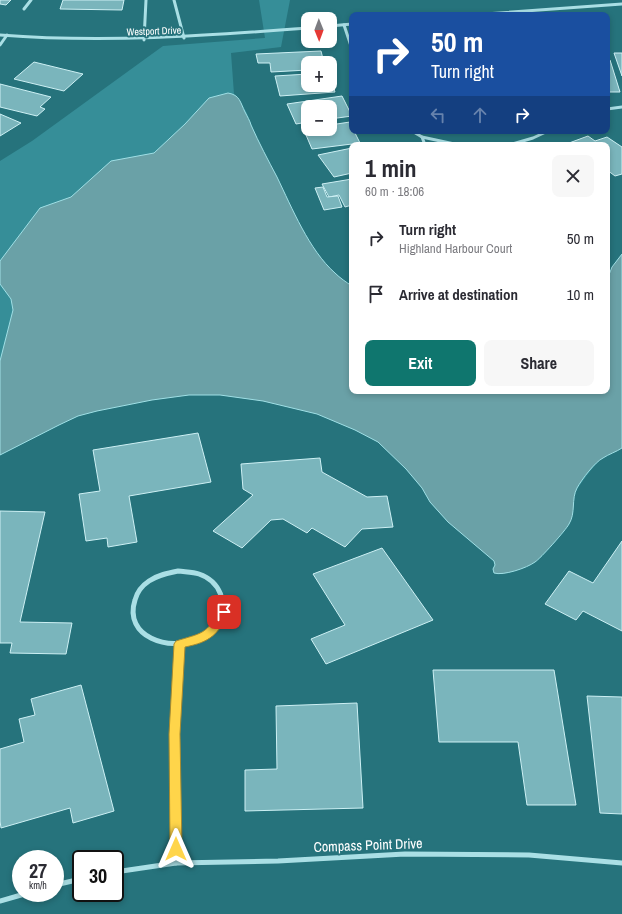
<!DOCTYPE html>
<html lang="en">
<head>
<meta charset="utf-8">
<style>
	:root { --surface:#fff; --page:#f7f7f7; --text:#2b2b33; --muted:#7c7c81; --accent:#0f766e }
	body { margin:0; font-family:"Archivo Narrow",sans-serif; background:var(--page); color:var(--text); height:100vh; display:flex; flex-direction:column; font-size:15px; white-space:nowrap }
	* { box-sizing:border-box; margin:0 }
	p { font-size:13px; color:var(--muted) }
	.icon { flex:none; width:22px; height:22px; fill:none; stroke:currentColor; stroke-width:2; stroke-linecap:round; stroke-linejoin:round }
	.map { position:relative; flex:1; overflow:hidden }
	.panel { position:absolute; left:349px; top:142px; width:261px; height:252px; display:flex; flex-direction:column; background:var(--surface); border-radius:8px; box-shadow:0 2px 6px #0003 }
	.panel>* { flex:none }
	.hud { position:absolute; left:349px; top:12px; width:261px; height:122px; border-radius:8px; box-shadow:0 2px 6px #0003; background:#1a4fa0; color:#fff; overflow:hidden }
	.needle { width:26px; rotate:179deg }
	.controls { position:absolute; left:301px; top:12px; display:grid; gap:8px }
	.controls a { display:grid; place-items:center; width:36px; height:36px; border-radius:8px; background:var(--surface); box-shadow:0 2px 6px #0003; font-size:20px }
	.speed { position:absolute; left:12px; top:850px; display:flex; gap:8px; font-size:20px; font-weight:700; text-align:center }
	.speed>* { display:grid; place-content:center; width:52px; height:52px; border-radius:50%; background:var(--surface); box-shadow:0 2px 6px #0003; line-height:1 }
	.speed small { font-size:10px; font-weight:400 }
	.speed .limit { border:2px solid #111; border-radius:6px; background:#fff; color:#111 }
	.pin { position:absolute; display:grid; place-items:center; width:34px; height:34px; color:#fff; margin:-17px; border-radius:8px; box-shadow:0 2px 6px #0006 }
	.me { position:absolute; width:44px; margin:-22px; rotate:0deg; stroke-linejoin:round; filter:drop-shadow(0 0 3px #0008) }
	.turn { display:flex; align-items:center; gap:14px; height:84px; padding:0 16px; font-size:18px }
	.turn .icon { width:52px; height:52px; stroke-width:2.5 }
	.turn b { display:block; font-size:28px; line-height:34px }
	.lanes { display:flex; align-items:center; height:38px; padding:0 16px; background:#0003; justify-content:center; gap:20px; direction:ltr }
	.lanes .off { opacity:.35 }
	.round { display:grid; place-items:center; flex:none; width:42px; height:42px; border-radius:8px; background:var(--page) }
	.summary { display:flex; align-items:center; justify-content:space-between; height:68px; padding:0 16px }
	h1 { font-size:24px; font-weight:700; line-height:30px }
	.primary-button { display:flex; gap:8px; margin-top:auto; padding:8px 16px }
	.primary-button a { flex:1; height:46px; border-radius:8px; background:var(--accent); color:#fff; font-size:16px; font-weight:700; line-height:46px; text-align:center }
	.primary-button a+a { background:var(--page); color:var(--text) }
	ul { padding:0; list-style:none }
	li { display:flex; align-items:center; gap:12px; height:56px; padding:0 16px }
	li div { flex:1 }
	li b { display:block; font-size:15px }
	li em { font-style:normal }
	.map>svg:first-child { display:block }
	.green { fill:#368e98 }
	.water { fill:#6aa1a7; stroke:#9fdfe5 }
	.building { fill:#7ab5bc; stroke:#cdf0f4 }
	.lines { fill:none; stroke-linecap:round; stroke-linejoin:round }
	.minor-far1 { stroke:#aadfe5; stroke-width:3 }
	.minor { stroke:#aadfe5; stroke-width:5 }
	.route { fill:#ffd54a; stroke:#a68a30 }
	.labels { text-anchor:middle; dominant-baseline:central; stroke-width:4; stroke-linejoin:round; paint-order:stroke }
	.far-street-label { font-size:10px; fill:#fff; stroke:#26737c }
	.near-street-label { font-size:14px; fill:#fff; stroke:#26737c }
</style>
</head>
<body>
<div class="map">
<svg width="622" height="914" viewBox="0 0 622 914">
	<rect width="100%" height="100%" fill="#26737c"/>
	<path class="green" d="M259,0H290L281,47L231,53L234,94C247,106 253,131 261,148C266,158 272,167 277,177C292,208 309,250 335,273C340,278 346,282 352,286V391H607V280L612,267L622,254V448L601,458L587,475L577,489L573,500L570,523L541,557L525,567L498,574L494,573L493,569L495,565L494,561L448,522L430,502L422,488L406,469L378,442L355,430L317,414L263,401L220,395H189L152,400L97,411L78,416L59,425L0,455V161L32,141L163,46L265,38Z"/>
	<path class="water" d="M228,93C240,95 240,102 245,112C247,116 250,121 251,125C259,143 268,160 277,177C292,208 309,250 335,273C340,278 346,282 352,286V391H607V280L612,267L622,254V448C616,452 609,454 603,458C595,462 582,479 577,488C571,499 576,513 569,524C566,530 540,559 535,562C527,568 503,576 494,573L493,569L495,565L494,561L448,522L430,502L422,488L406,469L378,442L355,430L317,414L263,401L220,395H189L152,400L97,411L78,416L59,425L0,455V361L13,310L11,299L0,284V261L40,208L71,197L111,161L154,153L185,124L209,98Z"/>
	<g class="building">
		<path d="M0,0H11L6,5L0,4Z"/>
		<path d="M63,0H124L122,10L60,9Z"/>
		<path d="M321,51L324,63H308V70L271,72L270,63H258L256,54Z"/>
		<path d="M614,53H622V76Z"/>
		<path d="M607,60H610L620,92H607Z"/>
		<path d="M34,62L83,74L64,91L14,79Z"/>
		<path d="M308,74V85H330V76L335,92L280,96L275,76Z"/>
		<path d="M0,84L51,97L40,107L45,109L37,116L0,107Z"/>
		<path d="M342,96L352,116L330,119V107H308V122L296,124L287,104Z"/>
		<path d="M0,114L21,123L0,136Z"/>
		<path d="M350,122L352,131H354L360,143L312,149L303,128L330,129V125Z"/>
		<path d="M588,136L595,141L607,137L622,147V174L615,176L607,170V145H571L569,143Z"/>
		<path d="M352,148V173L334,177L318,155Z"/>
		<path d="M352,179V205L345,207L339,195L329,197L322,184Z"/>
		<path d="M323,187L327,197L338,196L342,207L324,210L315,188Z"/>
		<path d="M198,433L211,482L129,496L137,542L108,547L107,538L86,541L79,494L100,491L93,450Z"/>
		<path d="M320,458L322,472L367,497L387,496L393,527L362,529L345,547L312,528L307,533L283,519L271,520L242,548L213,531L253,495L243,489L241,464Z"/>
		<path d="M0,511L45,512L20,622L72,623L66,654L10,653L12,643H0Z"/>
		<path d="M622,541V631L583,611L576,620L545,604L569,571L593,583Z"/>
		<path d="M382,548L433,620L326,664L311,639L345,625L313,574Z"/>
		<path d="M433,670H554L576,805H527L518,742H439Z"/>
		<path d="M81,685L114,811L73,823L70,808L1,828L0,821V749L24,742L19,719L35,715L31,699Z"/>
		<path d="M587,696L622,697V814L600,813Z"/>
		<path d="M357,703L363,808L245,811V770L277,769L276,706Z"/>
	</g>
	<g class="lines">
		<g class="minor-far1">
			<path d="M174,0L184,38"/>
			<path d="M24,9L31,0"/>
			<path d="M471,15L622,4"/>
			<path d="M344,25L352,49"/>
			<path d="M330,26L352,24"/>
			<path d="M0,35C103,43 205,36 308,28"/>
			<path d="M144,40L146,0"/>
			<path d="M0,45L7,35"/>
			<path d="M607,109L622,107"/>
			<path d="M412,131L422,137L459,145"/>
			<path d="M422,137L425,145"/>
			<path d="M509,145L533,138L548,131"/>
		</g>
		<g class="minor">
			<path d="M178,571C185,572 193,572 199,574C220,581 229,604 218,623C214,631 205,636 197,639C170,652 123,637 135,600C137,592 143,585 149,581C158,575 168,573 178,571Z"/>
			<path d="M176,863L175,734L180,644"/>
			<path d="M115,872L176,863L278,861L405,854L529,855L622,863"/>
			<path d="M55,885L81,879"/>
			<path d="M0,901L28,893"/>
		</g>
	</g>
	<path class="route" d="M224,608L227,609L229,612C218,635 210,642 185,647L180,734L182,849L180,853L176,854L172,853L170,849L169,734L174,644L176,641C201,633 207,635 220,609Z"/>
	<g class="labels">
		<g class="far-street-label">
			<text transform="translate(154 31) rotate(-2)">Westport Drive</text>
		</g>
		<g class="near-street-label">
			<text transform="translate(368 845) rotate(-2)">Compass Point Drive</text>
		</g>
	</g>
</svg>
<div class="controls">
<a><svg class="needle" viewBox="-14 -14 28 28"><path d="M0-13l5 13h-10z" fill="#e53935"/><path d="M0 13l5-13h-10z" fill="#7c7c81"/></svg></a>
<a>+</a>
<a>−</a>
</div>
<div class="speed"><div>27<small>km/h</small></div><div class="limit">30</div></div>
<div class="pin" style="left:224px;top:612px;background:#d93025"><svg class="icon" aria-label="arrive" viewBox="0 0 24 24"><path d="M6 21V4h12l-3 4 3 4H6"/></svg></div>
<svg class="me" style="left:176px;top:849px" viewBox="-20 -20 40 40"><path d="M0-17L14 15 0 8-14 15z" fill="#ffd54a" stroke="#fff" stroke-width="4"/></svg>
<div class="hud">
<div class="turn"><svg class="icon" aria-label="right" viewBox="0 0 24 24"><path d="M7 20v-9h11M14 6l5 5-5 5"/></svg><div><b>50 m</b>Turn right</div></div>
<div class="lanes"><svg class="icon off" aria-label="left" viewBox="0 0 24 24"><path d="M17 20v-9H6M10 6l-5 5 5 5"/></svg><svg class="icon off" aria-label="ahead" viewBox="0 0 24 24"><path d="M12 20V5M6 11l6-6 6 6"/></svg><svg class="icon" aria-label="right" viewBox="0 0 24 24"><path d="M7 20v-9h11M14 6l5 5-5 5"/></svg></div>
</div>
<section class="panel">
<div class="summary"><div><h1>1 min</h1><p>60 m · 18:06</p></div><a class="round"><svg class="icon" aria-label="close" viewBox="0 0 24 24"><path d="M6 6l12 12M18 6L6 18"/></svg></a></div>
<ul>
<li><svg class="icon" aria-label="right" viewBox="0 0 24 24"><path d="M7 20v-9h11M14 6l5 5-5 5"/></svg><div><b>Turn right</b><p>Highland Harbour Court</p></div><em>50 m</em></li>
<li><svg class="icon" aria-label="arrive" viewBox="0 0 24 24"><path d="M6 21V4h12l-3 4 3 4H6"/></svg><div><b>Arrive at destination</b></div><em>10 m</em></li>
</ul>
<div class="primary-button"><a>Exit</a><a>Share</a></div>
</section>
</div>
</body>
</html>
